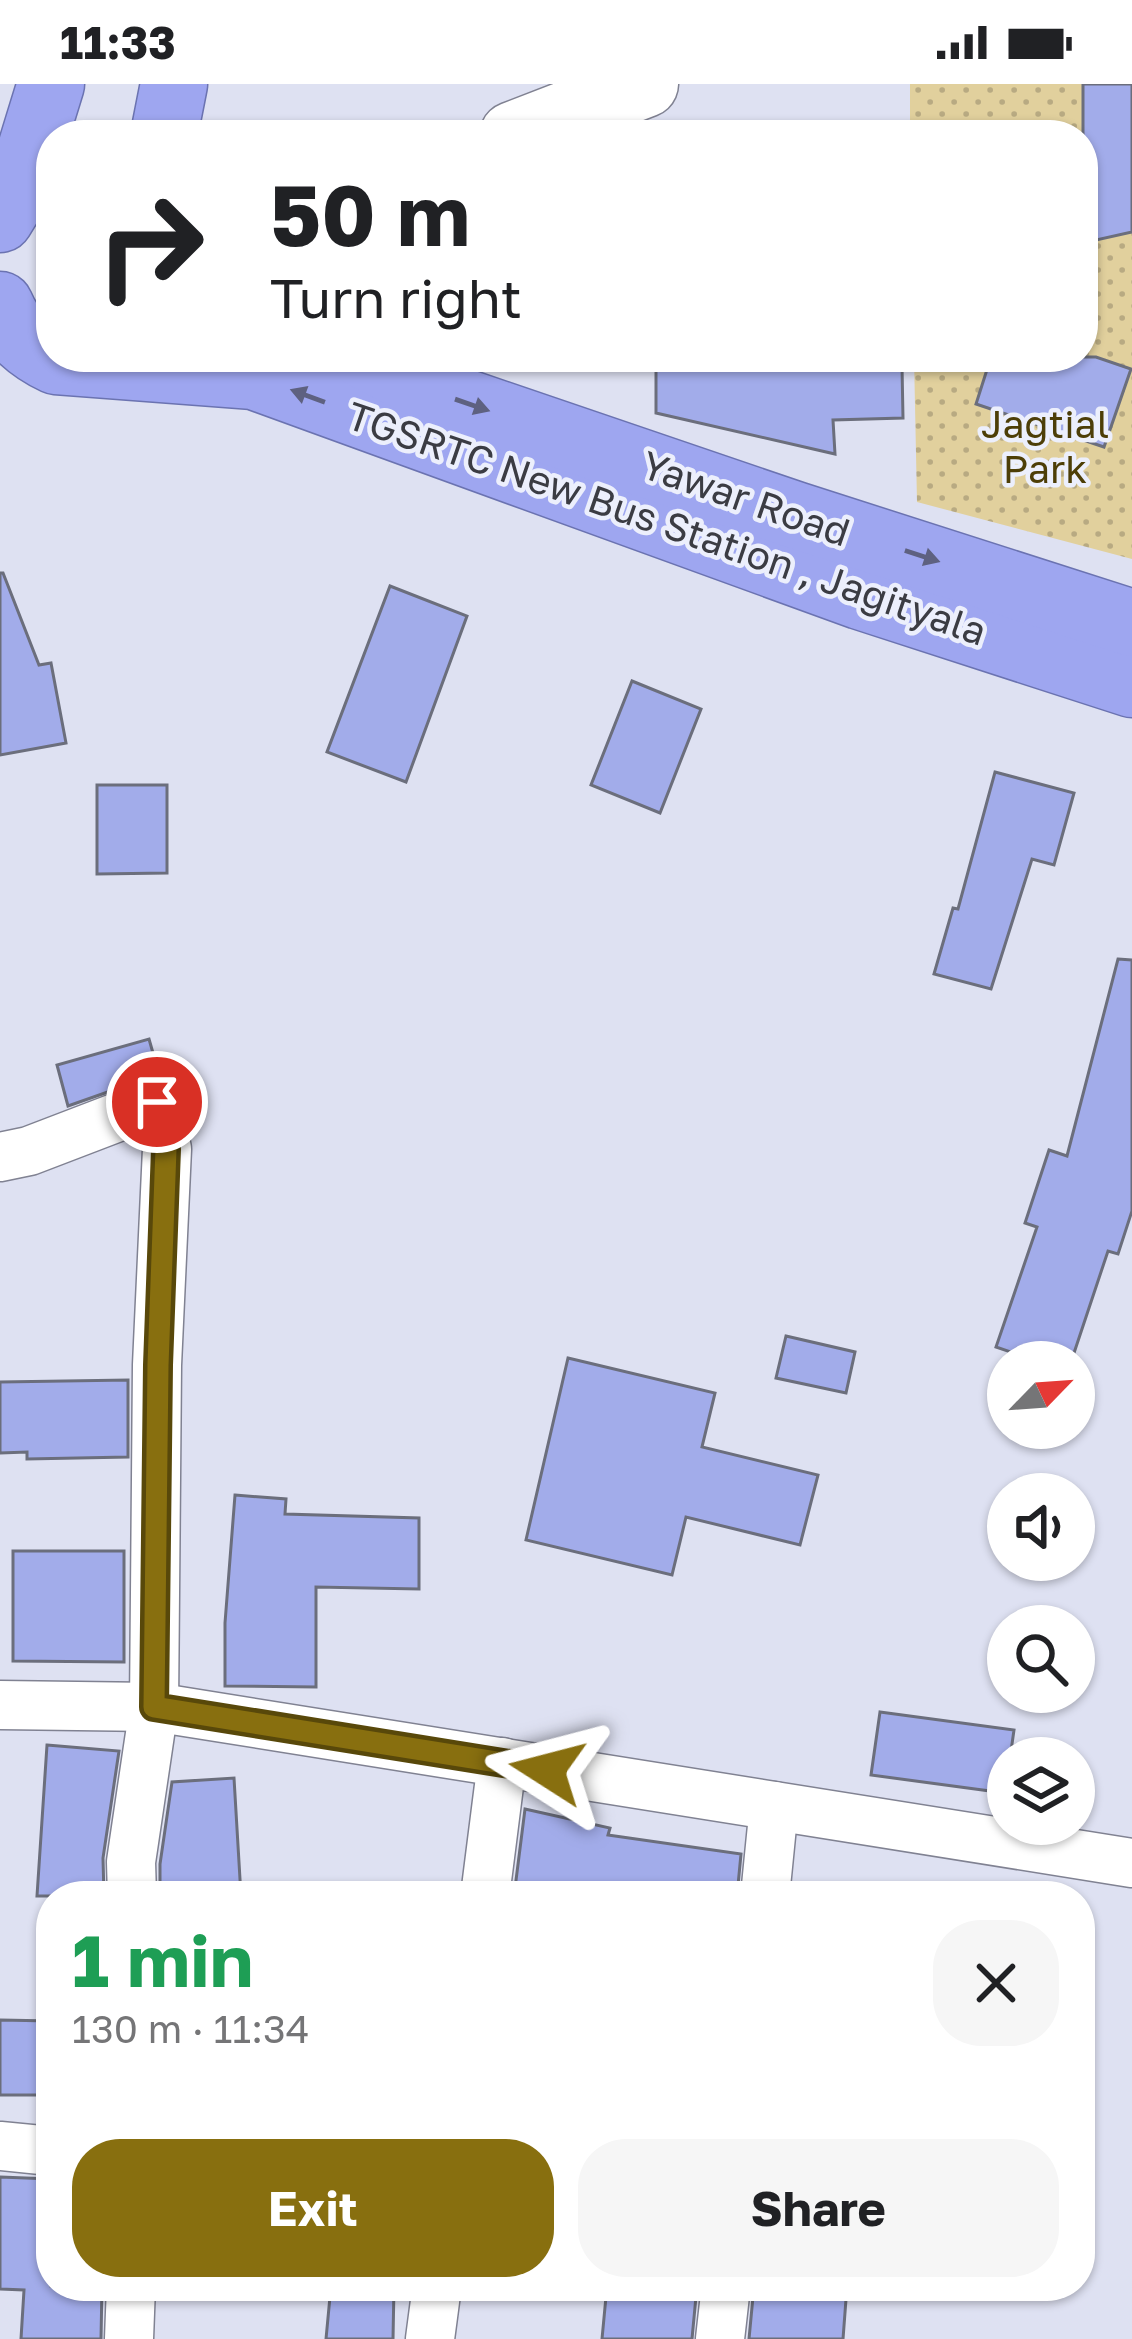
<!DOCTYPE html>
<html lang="en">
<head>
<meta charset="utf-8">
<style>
	:root { --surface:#fff; --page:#f6f6f6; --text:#202124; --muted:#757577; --accent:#886f0f }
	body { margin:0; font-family:"Golos Text",sans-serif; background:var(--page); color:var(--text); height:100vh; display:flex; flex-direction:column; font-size:45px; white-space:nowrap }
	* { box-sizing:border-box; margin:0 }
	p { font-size:39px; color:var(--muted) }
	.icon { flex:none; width:66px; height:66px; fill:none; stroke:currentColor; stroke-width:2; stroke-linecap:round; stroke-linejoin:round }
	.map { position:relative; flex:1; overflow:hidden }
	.panel { position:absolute; left:36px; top:1797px; width:1059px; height:420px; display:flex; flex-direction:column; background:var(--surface); border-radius:48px; box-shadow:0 3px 9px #0004 }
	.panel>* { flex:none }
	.hud { position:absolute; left:36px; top:36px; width:1062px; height:252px; border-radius:48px; box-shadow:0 3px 9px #0004; background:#fff; color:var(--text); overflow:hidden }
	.needle { width:78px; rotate:65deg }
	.fabs { position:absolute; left:987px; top:1257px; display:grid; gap:24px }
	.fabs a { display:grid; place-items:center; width:108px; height:108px; border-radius:50%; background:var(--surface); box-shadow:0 3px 9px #0004; font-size:60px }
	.pin { position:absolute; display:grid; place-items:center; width:102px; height:102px; color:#fff; margin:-51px; border:6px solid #fff; border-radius:50%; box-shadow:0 3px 12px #0007 }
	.me { position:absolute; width:132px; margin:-66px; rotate:279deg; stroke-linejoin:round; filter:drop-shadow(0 0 9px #0008) }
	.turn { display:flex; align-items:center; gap:42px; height:252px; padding:0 36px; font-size:54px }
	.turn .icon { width:156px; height:156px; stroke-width:2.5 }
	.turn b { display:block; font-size:84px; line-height:102px }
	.round { display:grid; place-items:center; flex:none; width:126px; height:126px; border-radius:48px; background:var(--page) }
	.headline { display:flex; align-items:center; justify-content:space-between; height:204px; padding:0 36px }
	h1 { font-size:72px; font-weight:700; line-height:90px; color:#1e9e55 }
	.primary-button { display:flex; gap:24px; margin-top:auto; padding:24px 36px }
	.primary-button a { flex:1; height:138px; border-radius:48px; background:var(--accent); color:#fff; font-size:48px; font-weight:700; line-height:138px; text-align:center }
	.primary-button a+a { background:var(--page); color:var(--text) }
	.status { display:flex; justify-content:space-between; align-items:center; height:84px; padding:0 60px; background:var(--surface); direction:ltr }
	.status svg { height:33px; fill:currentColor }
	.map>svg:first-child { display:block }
	.park { fill:url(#park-dots) }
	.building { fill:#a2acea; stroke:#6b6e7c; stroke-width:3 }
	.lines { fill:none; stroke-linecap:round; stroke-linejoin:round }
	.minor-casing { stroke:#808292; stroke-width:51 }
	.secondary-casing { stroke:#808292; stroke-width:69 }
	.trunk-casing { stroke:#6b73b1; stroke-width:69 }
	.minor { stroke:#fff; stroke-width:48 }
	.secondary { stroke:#fff; stroke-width:66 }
	.trunk { stroke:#9ea6f0; stroke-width:66 }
	.oneway { fill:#5e6180 }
	.route-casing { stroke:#58480a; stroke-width:30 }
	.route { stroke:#886f0f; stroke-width:21 }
	.labels { text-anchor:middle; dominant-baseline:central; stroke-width:9; stroke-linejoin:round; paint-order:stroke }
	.park-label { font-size:39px; fill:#4d3e07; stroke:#eceffc }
	.street-label { font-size:39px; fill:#3b3c43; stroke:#eceffc }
</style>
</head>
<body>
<div class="status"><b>11:33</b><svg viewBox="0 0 49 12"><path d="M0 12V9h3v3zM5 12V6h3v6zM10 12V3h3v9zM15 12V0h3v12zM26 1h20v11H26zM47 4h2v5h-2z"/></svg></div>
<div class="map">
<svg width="1132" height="2255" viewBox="0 0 1132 2255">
	<defs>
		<pattern id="park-dots" width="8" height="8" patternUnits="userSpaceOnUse" patternTransform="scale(3)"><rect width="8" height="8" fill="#e1d09d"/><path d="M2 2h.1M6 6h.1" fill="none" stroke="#b8aa82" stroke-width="1.8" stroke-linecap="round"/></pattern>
	</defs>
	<rect width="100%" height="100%" fill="#dee1f2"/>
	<path class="park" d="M910,0H1132V475L917,418L914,273H1083V51H910Z"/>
	<g class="building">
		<path d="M1083,0H1132V148L1083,159Z"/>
		<path d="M656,273H784L785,283L902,282L903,334L833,336L835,370L656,329Z"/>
		<path d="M991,273H1096L1131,285L1104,363L976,320Z"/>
		<path d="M0,489H3L39,581L51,579L66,659L0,671Z"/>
		<path d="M390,502L467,532L406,698L327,668Z"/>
		<path d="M632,597L701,625L660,729L591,701Z"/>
		<path d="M995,688L1074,709L1054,781L1032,775L991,905L934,890L953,824L958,825Z"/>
		<path d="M97,701H167V789L97,790Z"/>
		<path d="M1118,875L1132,876V1127L1118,1170L1108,1167L1071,1278H1040L996,1263L1037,1143L1025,1139L1049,1066L1067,1072Z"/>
		<path d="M149,955L159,990L68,1022L57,981Z"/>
		<path d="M786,1252L855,1268L846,1309L776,1294Z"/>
		<path d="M568,1274L715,1309L702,1363L818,1391L800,1461L686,1433L672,1491L526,1456Z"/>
		<path d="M128,1296V1373L27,1375V1368L0,1369V1298Z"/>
		<path d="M235,1411L286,1415L285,1430L419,1434V1505L316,1503V1603L225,1602V1539Z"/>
		<path d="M13,1467H124V1578L13,1577Z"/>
		<path d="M880,1628L1014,1646L1005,1709L871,1691Z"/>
		<path d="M47,1661L119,1667L103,1774L104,1812H37Z"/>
		<path d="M234,1694L241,1812H160V1780L172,1698Z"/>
		<path d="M525,1725L610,1744L608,1751L741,1770L737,1812H514Z"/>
		<path d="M0,1936L51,1937V2011H0Z"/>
		<path d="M0,2093L51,2095V2202H102L101,2255H21L24,2206L0,2205Z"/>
		<path d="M331,2202H394L393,2255H326Z"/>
		<path d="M607,2202H697L692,2255H602Z"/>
		<path d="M754,2202H847L843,2255H749Z"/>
	</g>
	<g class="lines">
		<defs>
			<g id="minor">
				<path d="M0,1073L29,1067L157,1018L167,1065L157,1281L154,1623L131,1778L132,1812"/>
				<path d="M0,1621L154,1623L1132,1779"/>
				<path d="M485,1812L502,1678"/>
				<path d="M765,1812L774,1722"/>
				<path d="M0,2062L51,2067"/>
				<path d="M129,2255L131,2202"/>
				<path d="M430,2255L437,2202"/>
				<path d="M720,2255L726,2202"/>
			</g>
			<path id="secondary" d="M513,51L645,0"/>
			<g id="trunk">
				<path d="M164,51L174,0"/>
				<path d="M0,135L19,104L51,0"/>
				<path d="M0,221C12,249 29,264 56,277L254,292L860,512L1132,600"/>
				<path d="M366,273L443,311L795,431L1132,539"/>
			</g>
		</defs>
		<use href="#minor" class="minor-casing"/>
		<use href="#secondary" class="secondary-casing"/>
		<use href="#trunk" class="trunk-casing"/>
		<use href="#minor" class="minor"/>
		<use href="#secondary" class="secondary"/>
		<use href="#trunk" class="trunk"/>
	</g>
	<defs><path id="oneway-solid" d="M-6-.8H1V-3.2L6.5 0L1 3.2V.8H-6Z" transform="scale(3)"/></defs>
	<g class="oneway">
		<use href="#oneway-solid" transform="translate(308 312) rotate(-160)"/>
		<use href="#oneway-solid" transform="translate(472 321) rotate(19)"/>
		<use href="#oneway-solid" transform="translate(922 472) rotate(18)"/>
	</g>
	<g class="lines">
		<defs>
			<path id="route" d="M157,1018L166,1065L158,1281L154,1623L547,1686"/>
		</defs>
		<use href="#route" class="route-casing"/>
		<use href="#route" class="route"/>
	</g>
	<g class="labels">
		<g class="park-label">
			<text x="1045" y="339">Jagtial<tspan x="1045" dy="45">Park</tspan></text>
		</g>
		<g class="street-label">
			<text transform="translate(746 414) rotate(19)">Yawar Road</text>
			<text transform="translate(667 439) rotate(19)">TGSRTC New Bus Station , Jagityala</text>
		</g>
	</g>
</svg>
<div class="fabs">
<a><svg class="needle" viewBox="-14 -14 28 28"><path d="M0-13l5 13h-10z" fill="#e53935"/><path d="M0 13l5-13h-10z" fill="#757577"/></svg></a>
<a><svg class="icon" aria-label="sound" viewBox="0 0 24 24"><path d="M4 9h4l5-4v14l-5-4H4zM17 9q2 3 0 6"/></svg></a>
<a><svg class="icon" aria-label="search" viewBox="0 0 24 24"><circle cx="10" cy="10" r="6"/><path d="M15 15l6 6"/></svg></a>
<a><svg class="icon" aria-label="layers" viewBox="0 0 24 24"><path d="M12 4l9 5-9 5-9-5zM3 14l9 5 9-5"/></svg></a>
</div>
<div class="pin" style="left:157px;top:1018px;background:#d93025"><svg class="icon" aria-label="arrive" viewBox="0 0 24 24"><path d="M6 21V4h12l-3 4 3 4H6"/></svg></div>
<svg class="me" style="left:547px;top:1686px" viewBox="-20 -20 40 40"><path d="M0-17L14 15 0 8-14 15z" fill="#886f0f" stroke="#fff" stroke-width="4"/></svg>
<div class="hud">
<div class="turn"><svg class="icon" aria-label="right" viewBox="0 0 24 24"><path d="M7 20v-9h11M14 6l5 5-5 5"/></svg><div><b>50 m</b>Turn right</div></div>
</div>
<section class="panel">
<div class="headline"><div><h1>1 min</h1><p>130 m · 11:34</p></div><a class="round"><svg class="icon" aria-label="close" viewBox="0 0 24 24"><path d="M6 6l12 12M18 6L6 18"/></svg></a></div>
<div class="primary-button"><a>Exit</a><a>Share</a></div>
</section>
</div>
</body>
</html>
